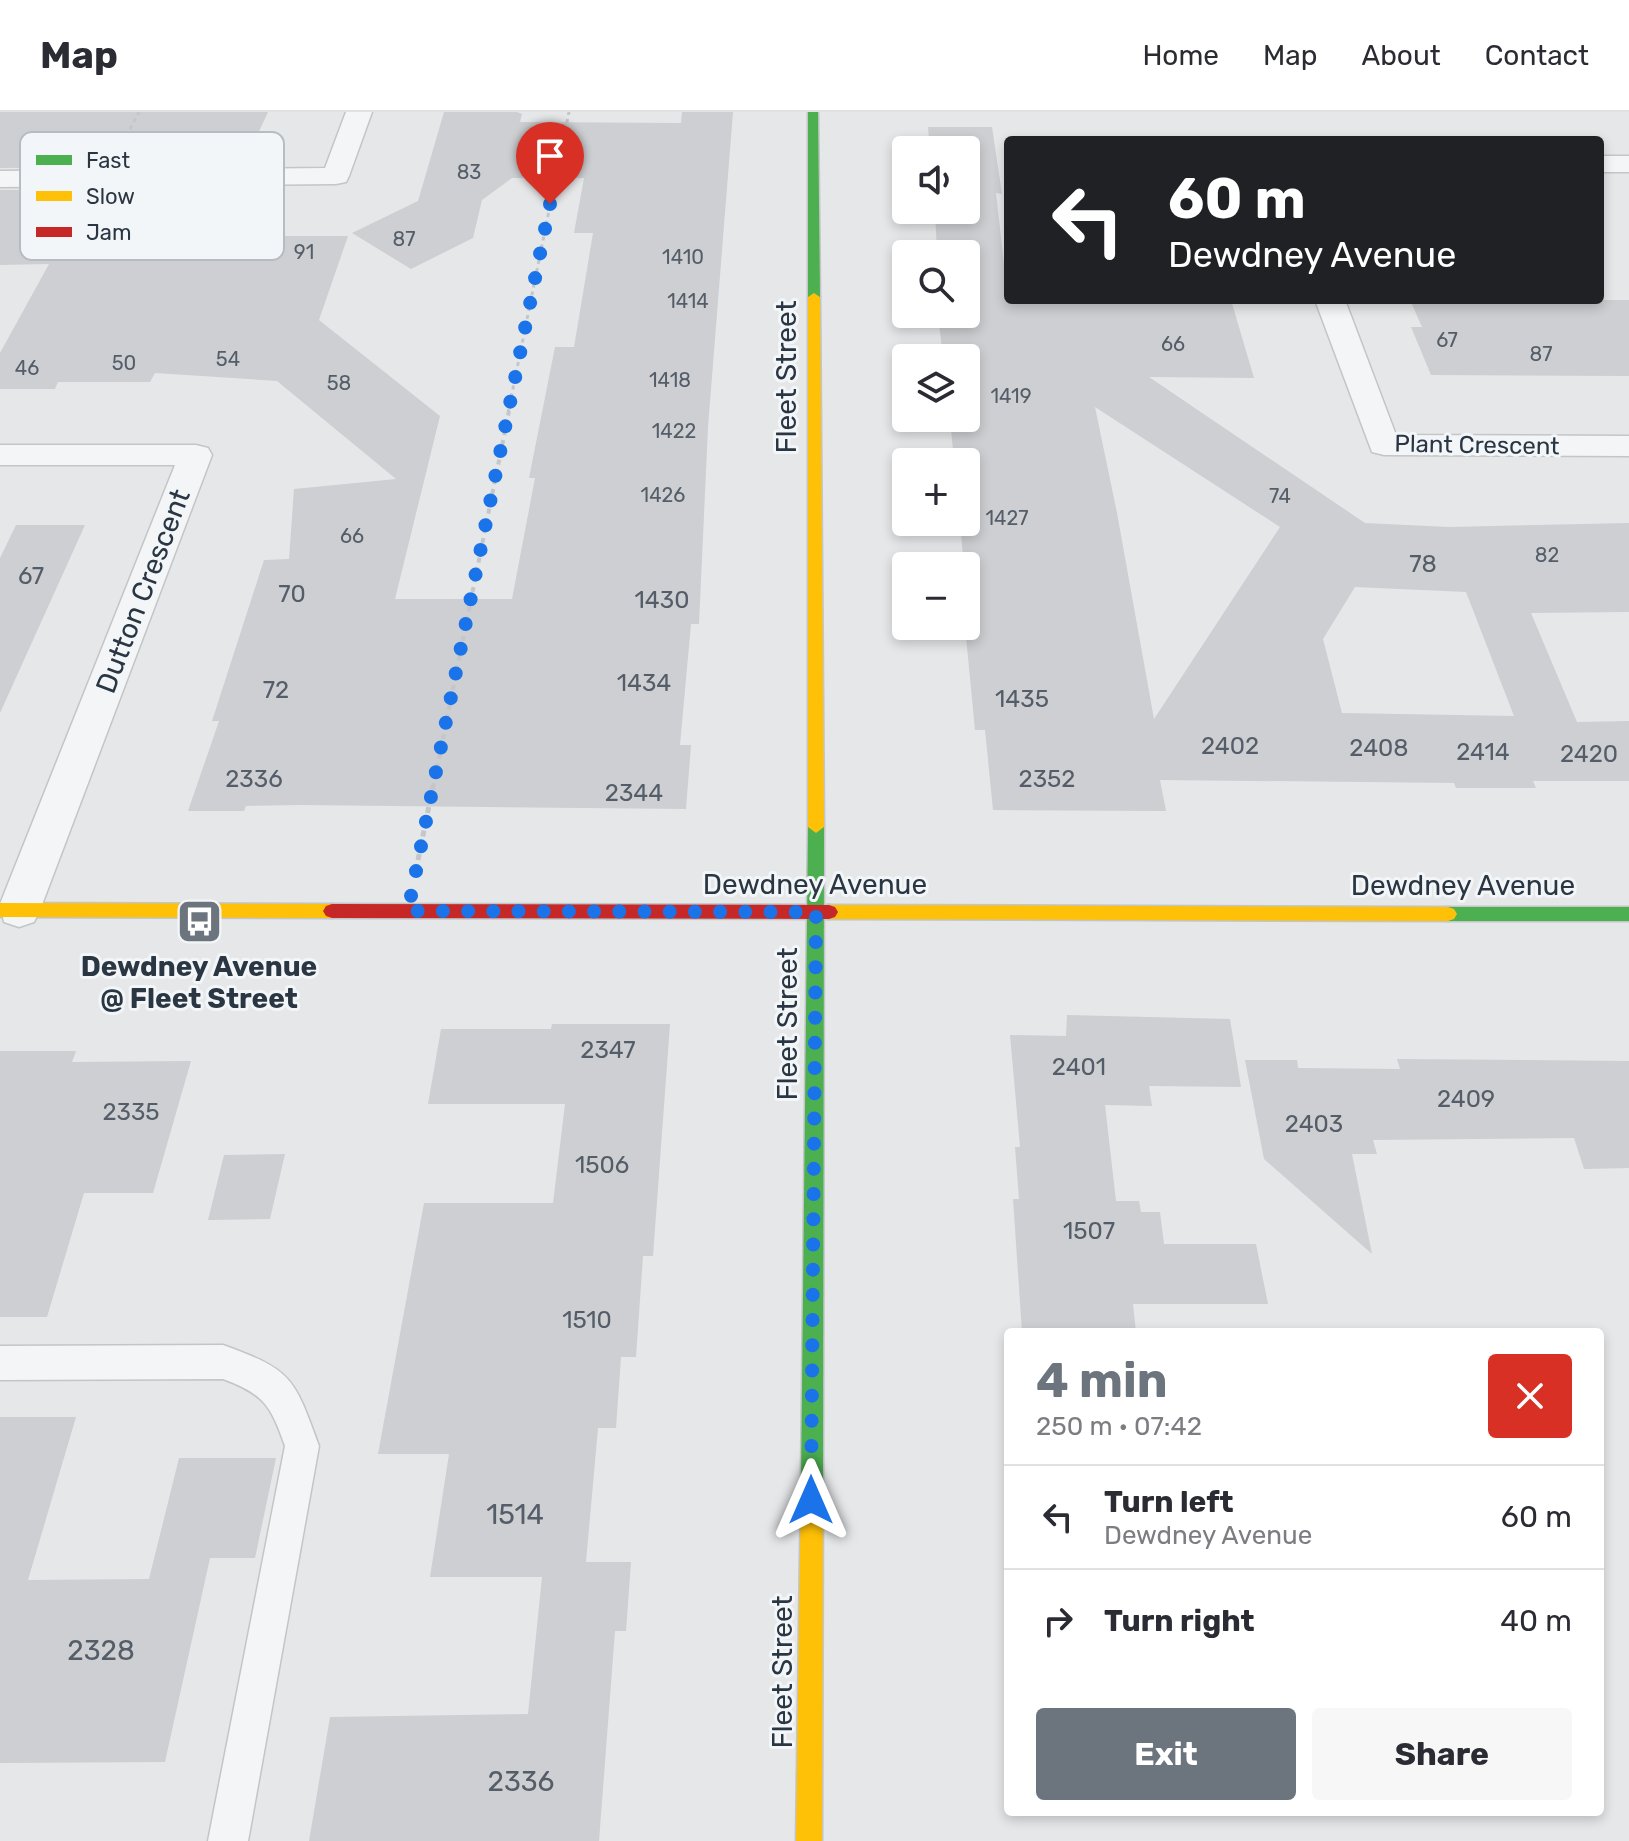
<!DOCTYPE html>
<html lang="en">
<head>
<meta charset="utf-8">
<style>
	:root { --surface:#fff; --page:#f7f7f7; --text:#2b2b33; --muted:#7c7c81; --line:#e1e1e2; --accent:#6c747d }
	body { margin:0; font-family:Rubik,sans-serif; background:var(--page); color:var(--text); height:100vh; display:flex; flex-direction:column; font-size:30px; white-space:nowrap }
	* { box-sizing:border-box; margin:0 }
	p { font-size:26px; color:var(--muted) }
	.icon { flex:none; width:44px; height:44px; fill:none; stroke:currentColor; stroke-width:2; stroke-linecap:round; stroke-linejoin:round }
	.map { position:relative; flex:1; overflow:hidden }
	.panel { position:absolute; left:1004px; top:1216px; width:600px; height:488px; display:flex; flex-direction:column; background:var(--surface); border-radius:8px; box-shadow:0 4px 12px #0003 }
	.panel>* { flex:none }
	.top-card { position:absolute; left:1004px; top:24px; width:600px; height:168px; border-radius:8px; box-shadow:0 4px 12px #0003; background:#202124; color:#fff; overflow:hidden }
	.tools { position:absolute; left:892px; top:24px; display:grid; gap:16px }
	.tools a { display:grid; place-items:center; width:88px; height:88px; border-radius:8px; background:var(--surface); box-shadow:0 4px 12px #0003; font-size:40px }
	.pin { position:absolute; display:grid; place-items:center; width:68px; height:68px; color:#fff; margin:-82px -34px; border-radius:50% 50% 50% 0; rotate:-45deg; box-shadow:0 0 8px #0007 }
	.pin .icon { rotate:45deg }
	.me { position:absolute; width:88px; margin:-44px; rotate:0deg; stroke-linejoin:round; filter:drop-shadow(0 0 6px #0008) }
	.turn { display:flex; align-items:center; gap:28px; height:168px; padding:0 32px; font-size:36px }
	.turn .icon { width:104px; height:104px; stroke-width:2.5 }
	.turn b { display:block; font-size:56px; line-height:68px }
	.round { display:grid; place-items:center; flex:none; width:84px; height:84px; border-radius:8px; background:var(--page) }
	.summary { display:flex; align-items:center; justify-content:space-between; height:136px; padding:0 32px }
	h1 { font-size:48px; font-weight:700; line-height:60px; color:var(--accent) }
	.primary-button { display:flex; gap:16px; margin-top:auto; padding:16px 32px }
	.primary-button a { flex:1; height:92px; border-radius:8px; background:var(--accent); color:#fff; font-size:32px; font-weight:700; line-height:92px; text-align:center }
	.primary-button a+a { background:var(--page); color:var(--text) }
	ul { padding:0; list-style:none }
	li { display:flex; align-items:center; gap:24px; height:104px; padding:0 32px; border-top:2px solid var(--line) }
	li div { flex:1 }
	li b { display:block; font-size:30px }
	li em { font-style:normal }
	header { display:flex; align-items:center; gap:48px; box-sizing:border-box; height:112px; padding:0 40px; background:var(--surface); border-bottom:2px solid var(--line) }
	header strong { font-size:38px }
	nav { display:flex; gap:44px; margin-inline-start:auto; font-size:28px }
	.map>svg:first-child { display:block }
	.building { fill:#cdcfd2; fill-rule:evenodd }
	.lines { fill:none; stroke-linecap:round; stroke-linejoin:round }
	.lane-casing { stroke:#c3c5c7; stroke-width:3 }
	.street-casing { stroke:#c3c5c7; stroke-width:3 }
	.fast-casing { stroke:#c3c5c7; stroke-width:3 }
	.slow-casing { stroke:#c3c5c7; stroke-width:3 }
	.jam-casing { stroke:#c3c5c7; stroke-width:3 }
	.path-far2 { stroke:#c4c6c9; stroke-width:3; stroke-dasharray:4 4; stroke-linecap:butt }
	.path-far1 { stroke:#c4c6c9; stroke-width:4; stroke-dasharray:5 5; stroke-linecap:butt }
	.path { stroke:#c4c6c9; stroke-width:5; stroke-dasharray:6 6; stroke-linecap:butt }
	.lane { fill:#f4f5f6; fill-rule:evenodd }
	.street { fill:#f4f5f6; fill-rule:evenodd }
	.fast { fill:#4caf50; fill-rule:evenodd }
	.slow { fill:#ffc107; fill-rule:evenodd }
	.jam { fill:#c62828; fill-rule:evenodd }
	.route { stroke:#1a73e8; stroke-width:14; stroke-dasharray:0 25.2 }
	.labels { text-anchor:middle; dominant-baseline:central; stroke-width:6; stroke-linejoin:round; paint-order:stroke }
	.far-number-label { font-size:20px; fill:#545d68 }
	.far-street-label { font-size:24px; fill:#2b3643; stroke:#f3f6f8 }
	.number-label { font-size:24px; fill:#545d68 }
	.street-label { font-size:28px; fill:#2b3643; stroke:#f3f6f8 }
	.poi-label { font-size:28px; font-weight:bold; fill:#2b3643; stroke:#f3f6f8 }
	.near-number-label { font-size:28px; fill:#545d68 }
	.key { fill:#f3f6f8; stroke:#b7bcc2; stroke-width:2 }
	.key-label { font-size:22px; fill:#2b3643 }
</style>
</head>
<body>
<header>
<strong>Map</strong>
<nav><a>Home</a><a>Map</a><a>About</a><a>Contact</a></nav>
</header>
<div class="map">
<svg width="1629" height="1729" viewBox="0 0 1629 1729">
	<rect width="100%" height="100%" fill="#e5e7e9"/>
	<g class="building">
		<path d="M0,0H268L243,54L0,56Z"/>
		<path d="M444,0H517L522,2L520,10L681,11L682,0H733L708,315L699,512H691L680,633H691L686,697L300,693L246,694L244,699H188L219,609H212L264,448L289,447L294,377L396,367L277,269L155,261L150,270H58L55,277H0V241L49,152L0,153V78L233,76L213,117L216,119H249L248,124H348L319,208L440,304L395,487H512L535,366H529L555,235H574L593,121H574L584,66H512L482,88L473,126L411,157L352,121L418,89Z"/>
		<path d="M928,15H992L1002,82L996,81L1008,188H1231L1254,266L1149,265L1365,411L1449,415L1629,411V500L1531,501L1577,610L1629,609V669H1533L1536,676H1456L1454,671L1160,668L1166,699L993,698L985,618H975L965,514H969L960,410H966V350H954L950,306H966V246H943L938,202H966V142H937L935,98H966V38H930ZM1095,295L1280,415L1154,607L1117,401ZM1355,475L1466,480L1514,604L1342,601L1323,527Z"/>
		<path d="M1410,188H1629V264L1431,263L1411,215H1422Z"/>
		<path d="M16,413H85L0,601V446Z"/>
		<path d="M1067,903L1230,907L1241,975L1149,974L1152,994L1105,993L1116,1089H1139L1141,1100H1160L1164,1132H1256L1268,1192H1133L1136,1220H1022L1013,1087H1019L1015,1035H1020L1010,923L1066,924Z"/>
		<path d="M552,912H670L653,1144H643L636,1245H621L616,1316H598L586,1450H631L626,1519H615L599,1729H309L330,1605L528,1602L542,1465H430L449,1342H378L424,1091H553L565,992H428L441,917H551Z"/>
		<path d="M0,939H76L72,950L191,949L153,1081H84L47,1205H0Z"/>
		<path d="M1397,947L1629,949V1056L1584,1057L1574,1026L1373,1028L1377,1042H1352L1372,1142L1264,1047L1245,948H1297L1298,956L1400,957Z"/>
		<path d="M285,1042L270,1107L208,1108L224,1043Z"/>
		<path d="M0,1305H76L28,1468L149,1467L179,1346H276L255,1446H210L165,1650L0,1651Z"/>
	</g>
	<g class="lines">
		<defs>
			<path id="lane" d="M223,1233C292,1258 294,1265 319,1334L248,1729H208L285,1334C271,1294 264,1282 223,1267L0,1268V1234Z"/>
			<g id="street">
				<path d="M346,0H372L349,64L346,70L336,72L0,75V59L325,56Z"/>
				<rect x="1600" y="44" width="29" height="16"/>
				<path d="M1315,188H1345L1396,323L1629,324V344L1384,343L1372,340Z"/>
				<path d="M0,333H196L208,336L212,343L40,798L34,810L19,815L4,810L0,792L175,353H0Z"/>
			</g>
			<g id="fast">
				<path d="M808,0H818L820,185L814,189L808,185Z"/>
				<path d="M816,709L824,715L823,1370L820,1378L812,1381L804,1378L801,1370L808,715Z"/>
				<path d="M1448,795H1629V809H1448L1442,807L1439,802L1442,797Z"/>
			</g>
			<g id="slow">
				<path d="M814,181L820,185L824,715L816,721L808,715V185Z"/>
				<path d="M0,791L332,792L338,794L341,799L338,804L332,806L0,805Z"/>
				<path d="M829,793L1448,795L1454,797L1457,802L1454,807L1448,809L829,807L823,805L820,800L823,795Z"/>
				<path d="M812,1359L820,1362L823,1370L822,1729H796L801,1370L804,1362Z"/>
			</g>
			<path id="jam" d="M332,792L829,793L835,795L838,800L835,805L829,807L332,806L326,804L323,799L326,794Z"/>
		</defs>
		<use href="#lane" class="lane-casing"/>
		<use href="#street" class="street-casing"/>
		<use href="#fast" class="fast-casing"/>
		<use href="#slow" class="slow-casing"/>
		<use href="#jam" class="jam-casing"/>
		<g class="path-far2">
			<path d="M126,24L139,0"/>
			<path d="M508,301L569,0"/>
		</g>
		<path class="path-far1" d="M433,676L509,299"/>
		<path class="path" d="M418,748L433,674"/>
		<use href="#lane" class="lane"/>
		<use href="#street" class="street"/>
		<use href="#fast" class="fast"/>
		<use href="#slow" class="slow"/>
		<use href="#jam" class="jam"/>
	</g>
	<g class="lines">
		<path class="route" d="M550,92L408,799L816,800L811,1388"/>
	</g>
	<defs>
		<symbol id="bus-square" viewBox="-11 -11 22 22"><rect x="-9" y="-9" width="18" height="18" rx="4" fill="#6c747d" stroke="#f3f6f8"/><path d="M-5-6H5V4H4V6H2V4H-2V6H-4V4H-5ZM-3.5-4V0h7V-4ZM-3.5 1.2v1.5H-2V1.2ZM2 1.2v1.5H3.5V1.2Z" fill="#fff"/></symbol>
	</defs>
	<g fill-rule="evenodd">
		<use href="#bus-square" x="174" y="784" width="51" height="51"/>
	</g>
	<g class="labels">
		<g class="far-number-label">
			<text x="469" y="60">83</text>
			<text x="404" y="127">87</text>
			<text x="304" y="140">91</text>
			<text x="683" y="145">1410</text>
			<text x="688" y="189">1414</text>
			<text x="1447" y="228">67</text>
			<text x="1173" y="232">66</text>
			<text x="1541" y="242">87</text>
			<text x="228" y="247">54</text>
			<text x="124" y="251">50</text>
			<text x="27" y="256">46</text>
			<text x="670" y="268">1418</text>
			<text x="339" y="271">58</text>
			<text x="1011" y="284">1419</text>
			<text x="674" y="319">1422</text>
			<text x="663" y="383">1426</text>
			<text x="1280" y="384">74</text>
			<text x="1007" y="406">1427</text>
			<text x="352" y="424">66</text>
			<text x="1547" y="443">82</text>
		</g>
		<g class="far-street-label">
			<text transform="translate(1477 333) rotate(1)">Plant Crescent</text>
		</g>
		<g class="number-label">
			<text x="1423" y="452">78</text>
			<text x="31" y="464">67</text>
			<text x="292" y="482">70</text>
			<text x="662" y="488">1430</text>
			<text x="644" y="571">1434</text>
			<text x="276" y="578">72</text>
			<text x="1022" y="587">1435</text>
			<text x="1230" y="634">2402</text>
			<text x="1379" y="636">2408</text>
			<text x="1483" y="640">2414</text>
			<text x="1589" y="642">2420</text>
			<text x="254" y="667">2336</text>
			<text x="1047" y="667">2352</text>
			<text x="634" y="681">2344</text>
			<text x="608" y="938">2347</text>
			<text x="1079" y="955">2401</text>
			<text x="1466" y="987">2409</text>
			<text x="131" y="1000">2335</text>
			<text x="1314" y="1012">2403</text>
			<text x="602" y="1053">1506</text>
			<text x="1089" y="1119">1507</text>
			<text x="587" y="1208">1510</text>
		</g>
		<g class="street-label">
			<text transform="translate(786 265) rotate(-90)">Fleet Street</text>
			<text transform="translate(143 479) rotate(-69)">Dutton Crescent</text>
			<text x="815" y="772">Dewdney Avenue</text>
			<text x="1463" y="773">Dewdney Avenue</text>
			<text transform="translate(787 912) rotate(-90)">Fleet Street</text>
			<text transform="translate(782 1560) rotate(-90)">Fleet Street</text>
		</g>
		<g class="poi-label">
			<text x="199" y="854">Dewdney Avenue<tspan x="199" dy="32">@ Fleet Street</tspan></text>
		</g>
		<g class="near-number-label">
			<text x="515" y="1402">1514</text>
			<text x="101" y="1538">2328</text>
			<text x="521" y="1669">2336</text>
		</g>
	</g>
	<rect x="20" y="20" width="264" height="128" rx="12" class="key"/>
	<rect x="36" y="43" width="36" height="10" fill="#4caf50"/>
	<rect x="36" y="79" width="36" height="10" fill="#ffc107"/>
	<rect x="36" y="115" width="36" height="10" fill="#c62828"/>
	<g class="key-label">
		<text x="86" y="56">Fast</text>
		<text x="86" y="92">Slow</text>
		<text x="86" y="128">Jam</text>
	</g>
</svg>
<div class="tools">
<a><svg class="icon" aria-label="sound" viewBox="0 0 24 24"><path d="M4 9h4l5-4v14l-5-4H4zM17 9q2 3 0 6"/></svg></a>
<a><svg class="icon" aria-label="search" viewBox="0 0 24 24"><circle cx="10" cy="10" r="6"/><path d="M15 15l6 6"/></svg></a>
<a><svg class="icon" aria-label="layers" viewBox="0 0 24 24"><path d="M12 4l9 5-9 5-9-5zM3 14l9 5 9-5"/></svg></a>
<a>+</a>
<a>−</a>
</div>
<div class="pin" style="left:550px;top:92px;background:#d93025"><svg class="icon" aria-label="arrive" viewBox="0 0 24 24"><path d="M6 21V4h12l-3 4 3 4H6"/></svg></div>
<svg class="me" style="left:811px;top:1388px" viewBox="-20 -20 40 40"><path d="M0-17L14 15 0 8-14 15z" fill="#1a73e8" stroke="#fff" stroke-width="4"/></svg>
<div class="top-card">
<div class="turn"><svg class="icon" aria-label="left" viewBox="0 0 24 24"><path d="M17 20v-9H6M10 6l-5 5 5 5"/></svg><div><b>60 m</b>Dewdney Avenue</div></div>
</div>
<section class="panel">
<div class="summary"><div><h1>4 min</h1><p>250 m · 07:42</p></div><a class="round" style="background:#d93025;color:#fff"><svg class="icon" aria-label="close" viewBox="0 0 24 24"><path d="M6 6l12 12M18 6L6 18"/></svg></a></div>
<ul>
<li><svg class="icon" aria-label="left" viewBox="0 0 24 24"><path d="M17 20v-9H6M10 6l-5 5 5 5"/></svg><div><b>Turn left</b><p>Dewdney Avenue</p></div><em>60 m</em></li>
<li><svg class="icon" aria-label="right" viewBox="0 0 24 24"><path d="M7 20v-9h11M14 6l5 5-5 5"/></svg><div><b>Turn right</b></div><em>40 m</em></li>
</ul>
<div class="primary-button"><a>Exit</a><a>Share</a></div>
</section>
</div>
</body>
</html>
